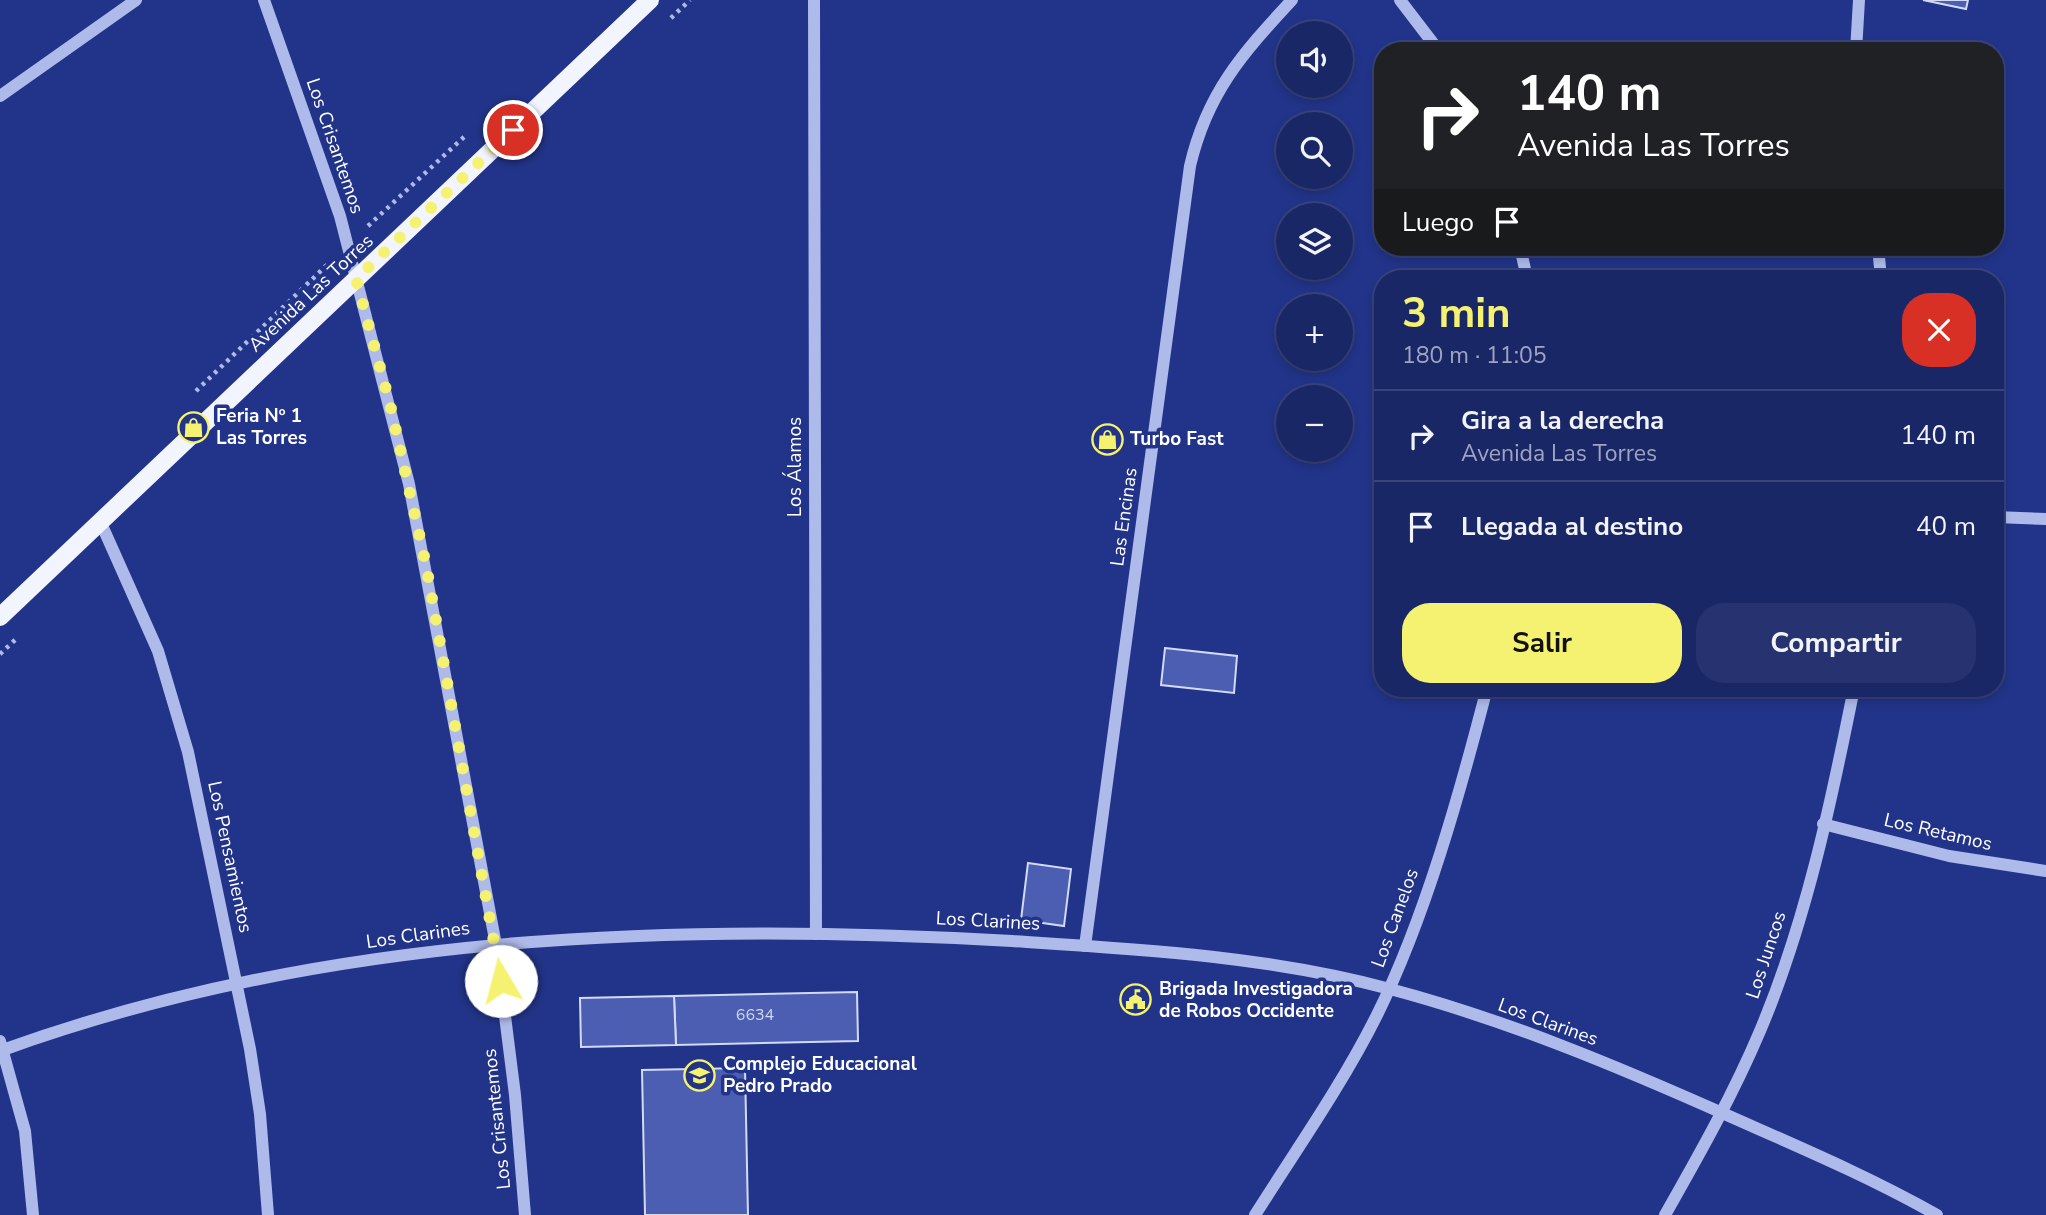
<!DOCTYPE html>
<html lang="es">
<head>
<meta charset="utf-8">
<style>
	:root { --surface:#1a2767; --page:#273370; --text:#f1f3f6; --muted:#9fa5c0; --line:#38447b; --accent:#f6f271 }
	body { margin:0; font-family:"Nunito Sans",sans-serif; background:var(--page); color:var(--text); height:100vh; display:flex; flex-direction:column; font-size:26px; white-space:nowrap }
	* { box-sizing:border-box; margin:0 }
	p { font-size:23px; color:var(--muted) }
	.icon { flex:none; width:38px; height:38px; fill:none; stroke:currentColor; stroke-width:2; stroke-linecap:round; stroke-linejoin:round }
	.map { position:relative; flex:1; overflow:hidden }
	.details { position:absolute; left:1374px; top:270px; width:630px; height:427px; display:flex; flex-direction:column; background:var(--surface); border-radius:28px; box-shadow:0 4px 10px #0003,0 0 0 2px var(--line) }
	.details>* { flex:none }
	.hud { position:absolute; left:1374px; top:42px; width:630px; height:214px; border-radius:28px; box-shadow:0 4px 10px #0003,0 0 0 2px var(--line); background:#202124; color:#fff; overflow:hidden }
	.tools { position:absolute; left:1276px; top:21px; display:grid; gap:14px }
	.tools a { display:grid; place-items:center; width:77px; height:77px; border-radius:50%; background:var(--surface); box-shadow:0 4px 10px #0003,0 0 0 2px var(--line); font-size:35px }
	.pin { position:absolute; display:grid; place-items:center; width:60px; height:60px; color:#fff; margin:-30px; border:4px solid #fff; border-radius:50%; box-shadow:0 2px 7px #0007 }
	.me { position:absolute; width:77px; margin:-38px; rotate:352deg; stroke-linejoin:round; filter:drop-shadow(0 0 5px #0008) }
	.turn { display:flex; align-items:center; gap:24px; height:147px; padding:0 28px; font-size:32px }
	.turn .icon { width:91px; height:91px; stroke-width:2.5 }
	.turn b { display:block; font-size:49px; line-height:60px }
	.then { display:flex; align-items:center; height:66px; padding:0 28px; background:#0003; gap:14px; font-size:26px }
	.round { display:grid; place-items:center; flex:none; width:74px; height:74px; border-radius:28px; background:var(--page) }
	.head { display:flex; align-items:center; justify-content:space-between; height:119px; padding:0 28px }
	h1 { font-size:42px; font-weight:700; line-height:52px; color:var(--accent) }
	.action { display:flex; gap:14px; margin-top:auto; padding:14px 28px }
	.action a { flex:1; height:80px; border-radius:28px; background:var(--accent); color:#111; font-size:28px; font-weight:700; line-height:80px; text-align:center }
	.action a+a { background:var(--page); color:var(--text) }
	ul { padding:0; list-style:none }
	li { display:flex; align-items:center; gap:21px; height:91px; padding:0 28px; border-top:2px solid var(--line) }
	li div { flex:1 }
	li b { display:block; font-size:26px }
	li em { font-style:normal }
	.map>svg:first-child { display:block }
	.building { fill:#4b5eb1; stroke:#d3daf8; stroke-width:2 }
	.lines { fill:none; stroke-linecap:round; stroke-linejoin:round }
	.path { stroke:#aebaea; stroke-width:4.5; stroke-dasharray:3.5 5; stroke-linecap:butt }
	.minor { stroke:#aebaea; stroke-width:12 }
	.major { stroke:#f2f4fe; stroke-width:18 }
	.route { stroke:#f6f271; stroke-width:12; stroke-dasharray:0 21.6 }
	.labels { text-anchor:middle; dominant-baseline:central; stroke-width:7; stroke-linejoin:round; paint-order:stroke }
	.number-label { font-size:16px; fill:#d2d7ec }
	.street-label { font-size:19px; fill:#fff; stroke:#223489 }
	.poi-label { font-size:19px; font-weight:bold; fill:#fff; stroke:#223489; text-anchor:start }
</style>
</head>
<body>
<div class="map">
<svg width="2046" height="1215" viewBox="0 0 2046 1215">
	<rect width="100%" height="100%" fill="#223489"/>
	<g class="building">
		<path d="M1923,0H1968L1966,9Z"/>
		<path d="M1165,648L1237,656L1234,693L1161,685Z"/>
		<path d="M1028,863L1071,869L1064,926L1021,920Z"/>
		<path d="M857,992L858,1041L676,1045L674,996Z"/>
		<path d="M674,996L676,1045L581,1047L580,998Z"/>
		<path d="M745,1068L748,1215H645L642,1070Z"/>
	</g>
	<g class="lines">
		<g class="path">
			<path d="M671,18L690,0"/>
			<path d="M368,226L464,137"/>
			<path d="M196,391L328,264"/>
			<path d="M0,654L15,640"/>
		</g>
		<g class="minor">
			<path d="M264,0L340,216L409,484L496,945L515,1095L525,1215"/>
			<path d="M814,0L816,934"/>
			<path d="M1400,0L1439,51"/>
			<path d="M1856,51L1859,0"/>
			<path d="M0,96L136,0"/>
			<path d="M1520,247L1527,278"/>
			<path d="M1878,247L1881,278"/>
			<path d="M1995,517L2046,519"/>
			<path d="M100,521L158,651L188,752L250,1049L260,1114L268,1215"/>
			<path d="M1823,824L1949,856L2046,871"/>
			<path d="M1085,946L1190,166C1207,93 1242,54 1292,0"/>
			<path d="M0,1041L25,1131L33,1215"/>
			<path d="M0,1051C321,934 674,921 1012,941C1139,949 1267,956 1390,989C1507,1020 1619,1067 1729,1116C1799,1147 1870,1177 1937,1215"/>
			<path d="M1255,1215C1296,1150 1342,1085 1377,1015C1425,918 1460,793 1487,688"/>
			<path d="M1665,1215C1699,1155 1733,1095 1760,1031C1806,922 1831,803 1854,688"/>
		</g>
		<path class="major" d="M0,617L650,0"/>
	</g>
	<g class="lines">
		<path class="route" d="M501,981L426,565L390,404L356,279L513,130"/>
	</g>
	<defs>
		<symbol id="shop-ring" viewBox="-11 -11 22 22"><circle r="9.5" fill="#223489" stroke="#f6f271" stroke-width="1.5"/><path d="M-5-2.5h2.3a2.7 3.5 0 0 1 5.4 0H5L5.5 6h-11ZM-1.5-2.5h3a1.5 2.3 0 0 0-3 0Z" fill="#f6f271"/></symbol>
		<symbol id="civic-ring" viewBox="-11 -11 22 22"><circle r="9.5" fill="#223489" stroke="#f6f271" stroke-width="1.5"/><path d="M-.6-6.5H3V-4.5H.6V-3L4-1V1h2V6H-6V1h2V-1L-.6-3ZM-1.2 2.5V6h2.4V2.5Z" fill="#f6f271"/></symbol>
		<symbol id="school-ring" viewBox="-11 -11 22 22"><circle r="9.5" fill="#223489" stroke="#f6f271" stroke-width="1.5"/><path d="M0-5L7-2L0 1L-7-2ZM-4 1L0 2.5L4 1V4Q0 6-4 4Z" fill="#f6f271"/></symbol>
	</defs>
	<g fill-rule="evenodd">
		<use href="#shop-ring" x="176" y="410" width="35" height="35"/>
		<use href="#shop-ring" x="1090" y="422" width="35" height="35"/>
		<use href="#civic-ring" x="1118" y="982" width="35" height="35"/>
		<use href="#school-ring" x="682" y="1058" width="35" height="35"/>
	</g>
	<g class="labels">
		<g class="number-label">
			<text x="755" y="1015">6634</text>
		</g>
		<g class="street-label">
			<text transform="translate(335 146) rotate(71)">Los Crisantemos</text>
			<text transform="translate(311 293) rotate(-43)">Avenida Las Torres</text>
			<text transform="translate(795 467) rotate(-90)">Los Álamos</text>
			<text transform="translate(1124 517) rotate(-82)">Las Encinas</text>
			<text transform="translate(1938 832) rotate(13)">Los Retamos</text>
			<text transform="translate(230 857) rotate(78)">Los Pensamientos</text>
			<text transform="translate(1395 918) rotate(-70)">Los Canelos</text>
			<text transform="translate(988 921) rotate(3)">Los Clarines</text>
			<text transform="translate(418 935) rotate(-8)">Los Clarines</text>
			<text transform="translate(1766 955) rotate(-72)">Los Juncos</text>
			<text transform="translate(1548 1022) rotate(20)">Los Clarines</text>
			<text transform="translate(497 1119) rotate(-96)">Los Crisantemos</text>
		</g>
		<g class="poi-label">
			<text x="216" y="416">Feria Nº 1<tspan x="216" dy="22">Las Torres</tspan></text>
			<text x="1130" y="439">Turbo Fast</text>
			<text x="1159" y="989">Brigada Investigadora<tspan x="1159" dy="22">de Robos Occidente</tspan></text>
			<text x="723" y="1064">Complejo Educacional<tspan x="723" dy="22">Pedro Prado</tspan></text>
		</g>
	</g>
</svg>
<div class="tools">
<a><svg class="icon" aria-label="sound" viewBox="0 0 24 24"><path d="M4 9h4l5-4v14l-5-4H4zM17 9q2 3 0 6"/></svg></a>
<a><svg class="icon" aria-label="search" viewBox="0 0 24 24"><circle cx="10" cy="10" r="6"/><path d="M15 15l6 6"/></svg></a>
<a><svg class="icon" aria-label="layers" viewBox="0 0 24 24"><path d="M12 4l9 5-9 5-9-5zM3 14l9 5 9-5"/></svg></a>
<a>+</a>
<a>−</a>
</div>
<div class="pin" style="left:513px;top:130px;background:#d93025"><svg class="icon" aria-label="arrive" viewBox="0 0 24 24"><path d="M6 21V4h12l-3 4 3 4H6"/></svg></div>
<svg class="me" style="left:501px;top:981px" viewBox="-20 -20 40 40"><circle r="19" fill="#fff"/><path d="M0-13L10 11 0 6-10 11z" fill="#f6f271"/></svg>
<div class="hud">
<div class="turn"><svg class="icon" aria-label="right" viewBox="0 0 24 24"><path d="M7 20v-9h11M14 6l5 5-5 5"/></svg><div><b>140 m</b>Avenida Las Torres</div></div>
<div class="then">Luego<svg class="icon" aria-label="arrive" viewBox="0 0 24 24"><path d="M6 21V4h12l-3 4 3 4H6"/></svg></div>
</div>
<section class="details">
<div class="head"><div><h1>3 min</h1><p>180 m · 11:05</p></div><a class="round" style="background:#d93025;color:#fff"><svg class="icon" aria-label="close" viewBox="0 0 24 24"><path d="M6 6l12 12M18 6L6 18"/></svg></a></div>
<ul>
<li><svg class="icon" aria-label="right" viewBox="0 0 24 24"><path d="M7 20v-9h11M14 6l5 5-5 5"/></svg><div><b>Gira a la derecha</b><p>Avenida Las Torres</p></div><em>140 m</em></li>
<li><svg class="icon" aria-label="arrive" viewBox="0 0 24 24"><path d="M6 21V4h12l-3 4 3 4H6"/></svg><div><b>Llegada al destino</b></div><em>40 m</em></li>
</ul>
<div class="action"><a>Salir</a><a>Compartir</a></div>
</section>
</div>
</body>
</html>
